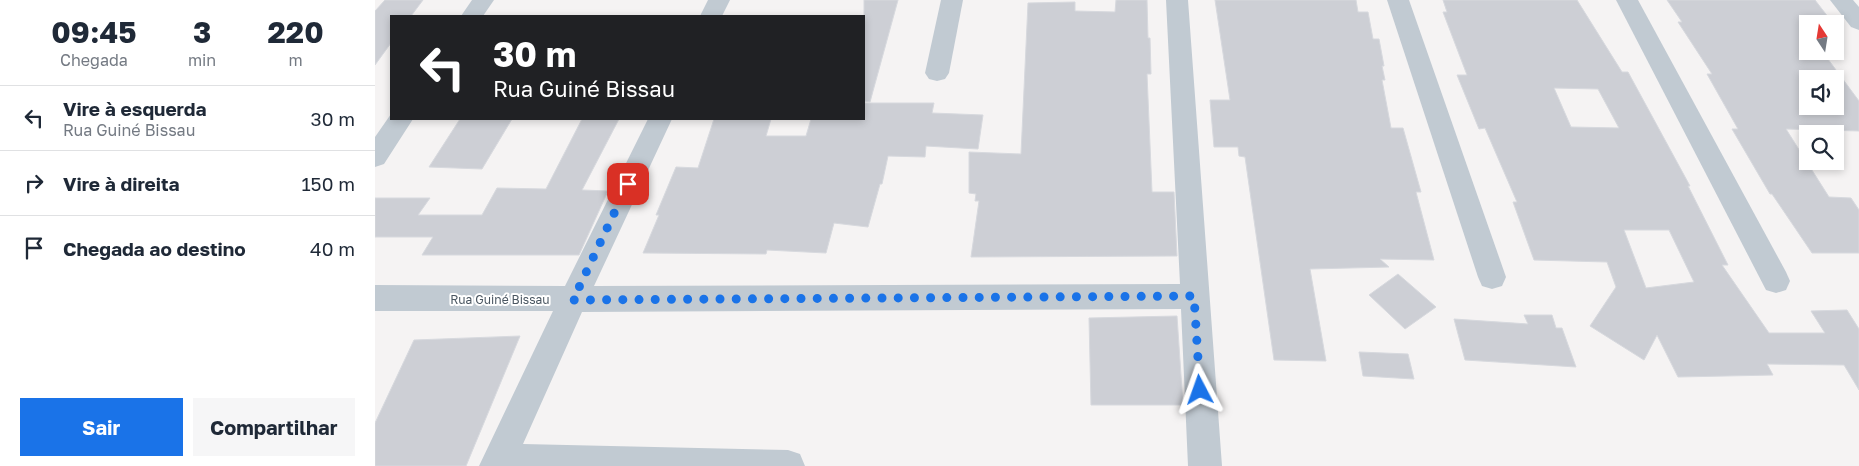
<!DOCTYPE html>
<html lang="pt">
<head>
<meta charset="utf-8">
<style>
	:root { --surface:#fff; --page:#f6f6f7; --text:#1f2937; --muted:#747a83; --line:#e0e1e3; --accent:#1a73e8 }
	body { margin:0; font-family:"Golos Text",sans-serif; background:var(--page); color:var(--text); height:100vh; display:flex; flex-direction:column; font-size:19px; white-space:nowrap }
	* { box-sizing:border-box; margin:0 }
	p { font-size:16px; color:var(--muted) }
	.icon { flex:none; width:28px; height:28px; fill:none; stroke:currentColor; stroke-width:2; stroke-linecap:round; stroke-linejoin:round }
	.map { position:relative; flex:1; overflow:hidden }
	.panel { display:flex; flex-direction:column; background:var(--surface); width:375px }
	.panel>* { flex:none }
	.banner { position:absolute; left:15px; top:15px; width:475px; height:105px; border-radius:0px; box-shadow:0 2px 8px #0003; background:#202124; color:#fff; overflow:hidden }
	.needle { width:32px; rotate:348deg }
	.buttons { position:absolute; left:1424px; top:15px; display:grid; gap:10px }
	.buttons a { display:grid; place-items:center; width:45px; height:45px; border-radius:0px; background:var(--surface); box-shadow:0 2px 8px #0003; font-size:25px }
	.pin { position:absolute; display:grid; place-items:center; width:42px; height:42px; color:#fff; margin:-21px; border-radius:10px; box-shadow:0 2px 8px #0006 }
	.me { position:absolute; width:55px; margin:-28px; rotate:356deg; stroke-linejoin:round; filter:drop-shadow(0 0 4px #0008) }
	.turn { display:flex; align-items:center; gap:18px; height:105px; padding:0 20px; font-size:22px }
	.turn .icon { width:65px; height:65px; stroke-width:2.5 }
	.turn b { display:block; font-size:35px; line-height:42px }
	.eta { display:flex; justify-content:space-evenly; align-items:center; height:85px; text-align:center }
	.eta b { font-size:30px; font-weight:700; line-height:35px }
	.cta { display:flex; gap:10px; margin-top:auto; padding:10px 20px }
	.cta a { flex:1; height:58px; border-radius:0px; background:var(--accent); color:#fff; font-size:20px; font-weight:700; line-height:58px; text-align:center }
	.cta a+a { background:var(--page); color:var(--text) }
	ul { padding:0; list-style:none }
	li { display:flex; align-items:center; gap:15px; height:65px; padding:0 20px; border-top:1px solid var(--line) }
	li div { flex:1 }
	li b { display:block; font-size:19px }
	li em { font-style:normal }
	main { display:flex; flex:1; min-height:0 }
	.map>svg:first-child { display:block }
	.building { fill:#cdcfd5; stroke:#d7d9de; fill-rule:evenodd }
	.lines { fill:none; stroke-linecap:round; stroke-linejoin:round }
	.street { fill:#c1cad2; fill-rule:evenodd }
	.route { stroke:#1a73e8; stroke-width:9; stroke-dasharray:0 16.2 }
	.labels { text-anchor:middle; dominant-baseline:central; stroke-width:4; stroke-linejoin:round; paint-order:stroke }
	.street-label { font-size:12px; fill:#4a5661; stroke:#fff }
</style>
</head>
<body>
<main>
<section class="panel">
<div class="eta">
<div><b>09:45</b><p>Chegada</p></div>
<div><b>3</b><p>min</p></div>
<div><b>220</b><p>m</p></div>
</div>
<ul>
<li><svg class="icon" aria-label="left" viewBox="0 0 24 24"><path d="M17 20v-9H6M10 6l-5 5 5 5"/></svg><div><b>Vire à esquerda</b><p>Rua Guiné Bissau</p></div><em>30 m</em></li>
<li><svg class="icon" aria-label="right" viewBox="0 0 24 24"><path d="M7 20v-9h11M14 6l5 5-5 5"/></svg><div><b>Vire à direita</b></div><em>150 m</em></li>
<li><svg class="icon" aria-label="arrive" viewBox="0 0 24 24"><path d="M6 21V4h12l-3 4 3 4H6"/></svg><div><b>Chegada ao destino</b></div><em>40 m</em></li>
</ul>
<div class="cta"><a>Sair</a><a>Compartilhar</a></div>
</section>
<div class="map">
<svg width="1484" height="466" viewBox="0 0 1484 466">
	<rect width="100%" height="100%" fill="#f5f3f3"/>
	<g class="building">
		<path d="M10,0H48L36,16H16V43L0,65V11Z"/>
		<path d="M489,0H523L495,102L489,101Z"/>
		<path d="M741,0H772L773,38H775L776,74H772L777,192H799L802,256L596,257L604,201H600L601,194L594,193V152L646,154L653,3L700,2V11L740,12Z"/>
		<path d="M840,0H981L983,12H993L998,39H1004L1009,66H1007L1010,80H1007L1016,128H1028L1046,192H1041L1059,260L1005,259L1014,267L935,269L951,361L899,360L870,157L864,156L863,147H839L835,100H855Z"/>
		<path d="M1068,0H1202L1247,72H1253L1315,186H1313L1353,265H1347L1394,333H1450L1436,311L1472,310L1484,329V390L1469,365L1392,364L1398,375L1303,377L1282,335L1269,360L1215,326L1241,287L1232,262L1159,260L1138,202H1142L1110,128L1104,129L1082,75H1092L1068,12H1072ZM1179,88L1223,89L1244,128L1196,127ZM1249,230H1294L1319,282L1271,288Z"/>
		<path d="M1292,0H1440L1457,22H1425L1432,32V51H1447L1484,101V131L1411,129L1454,197L1476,198L1484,210V253H1437L1397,194H1395L1357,129H1363L1332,74H1337L1303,22H1307ZM1432,79H1460V106H1432Z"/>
		<path d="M489,103H559L557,113L608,115L603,149L551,146L550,157L513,156L507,184H505L493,227L459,223L451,253L392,250L391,254L268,253L284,215H281L301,167L323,168L339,119H396L391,136H431L436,119H489Z"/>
		<path d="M85,119H137L107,169L54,167Z"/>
		<path d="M207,119H244L207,190L233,191L204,255H47L58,237H0V198H55L43,215H107L122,188L171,189Z"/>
		<path d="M1023,274L1061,307L1030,329L994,295Z"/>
		<path d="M1149,315H1177L1181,328H1187L1201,367L1090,360L1079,319L1153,324Z"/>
		<path d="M802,316L808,405H716L714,318Z"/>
		<path d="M145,336L91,466H0V423L39,340Z"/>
		<path d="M984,352L1033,354L1039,379L988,376Z"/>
	</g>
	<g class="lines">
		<g class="street">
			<path d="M97,0H119L108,16H86Z"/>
			<path d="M333,0H355L347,16H325Z"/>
			<path d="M566,0H588L574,73L570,79L562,81L554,79L550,73Z"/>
			<path d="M791,0H813L847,466H813L806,309L207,312L148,444L413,450L425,454L430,466H104L178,311H0V285L190,286L273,119H297L219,286L805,284Z"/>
			<path d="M1012,0H1034L1131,277L1127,286L1117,289L1107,286L1103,277Z"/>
			<path d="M1241,0H1263L1411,272L1415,281L1411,290L1401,293L1391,290Z"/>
			<path d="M1455,0H1478L1484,7V30L1476,27Z"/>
			<path d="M16,114V119H38L9,164L0,167V137Z"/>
		</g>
	</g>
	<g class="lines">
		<path class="route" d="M253,184L198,300L819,296L825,390"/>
	</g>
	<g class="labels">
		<g class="street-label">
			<text x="125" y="299">Rua Guiné Bissau</text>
		</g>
	</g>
</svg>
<div class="buttons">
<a><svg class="needle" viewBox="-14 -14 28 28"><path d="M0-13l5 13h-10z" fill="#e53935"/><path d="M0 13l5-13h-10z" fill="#747a83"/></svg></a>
<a><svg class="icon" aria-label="sound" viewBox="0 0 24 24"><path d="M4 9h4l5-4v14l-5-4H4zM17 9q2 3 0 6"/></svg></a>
<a><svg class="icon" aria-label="search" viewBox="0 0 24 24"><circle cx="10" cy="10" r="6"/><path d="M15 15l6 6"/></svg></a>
</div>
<div class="pin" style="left:253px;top:184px;background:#d93025"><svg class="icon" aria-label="arrive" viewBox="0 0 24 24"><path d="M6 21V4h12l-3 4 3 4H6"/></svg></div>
<svg class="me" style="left:825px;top:390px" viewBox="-20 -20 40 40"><path d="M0-17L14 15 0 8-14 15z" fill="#1a73e8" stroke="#fff" stroke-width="4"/></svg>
<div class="banner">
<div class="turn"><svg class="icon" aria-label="left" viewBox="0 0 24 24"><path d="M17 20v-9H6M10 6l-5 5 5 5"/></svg><div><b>30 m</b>Rua Guiné Bissau</div></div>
</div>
</div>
</main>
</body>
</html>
